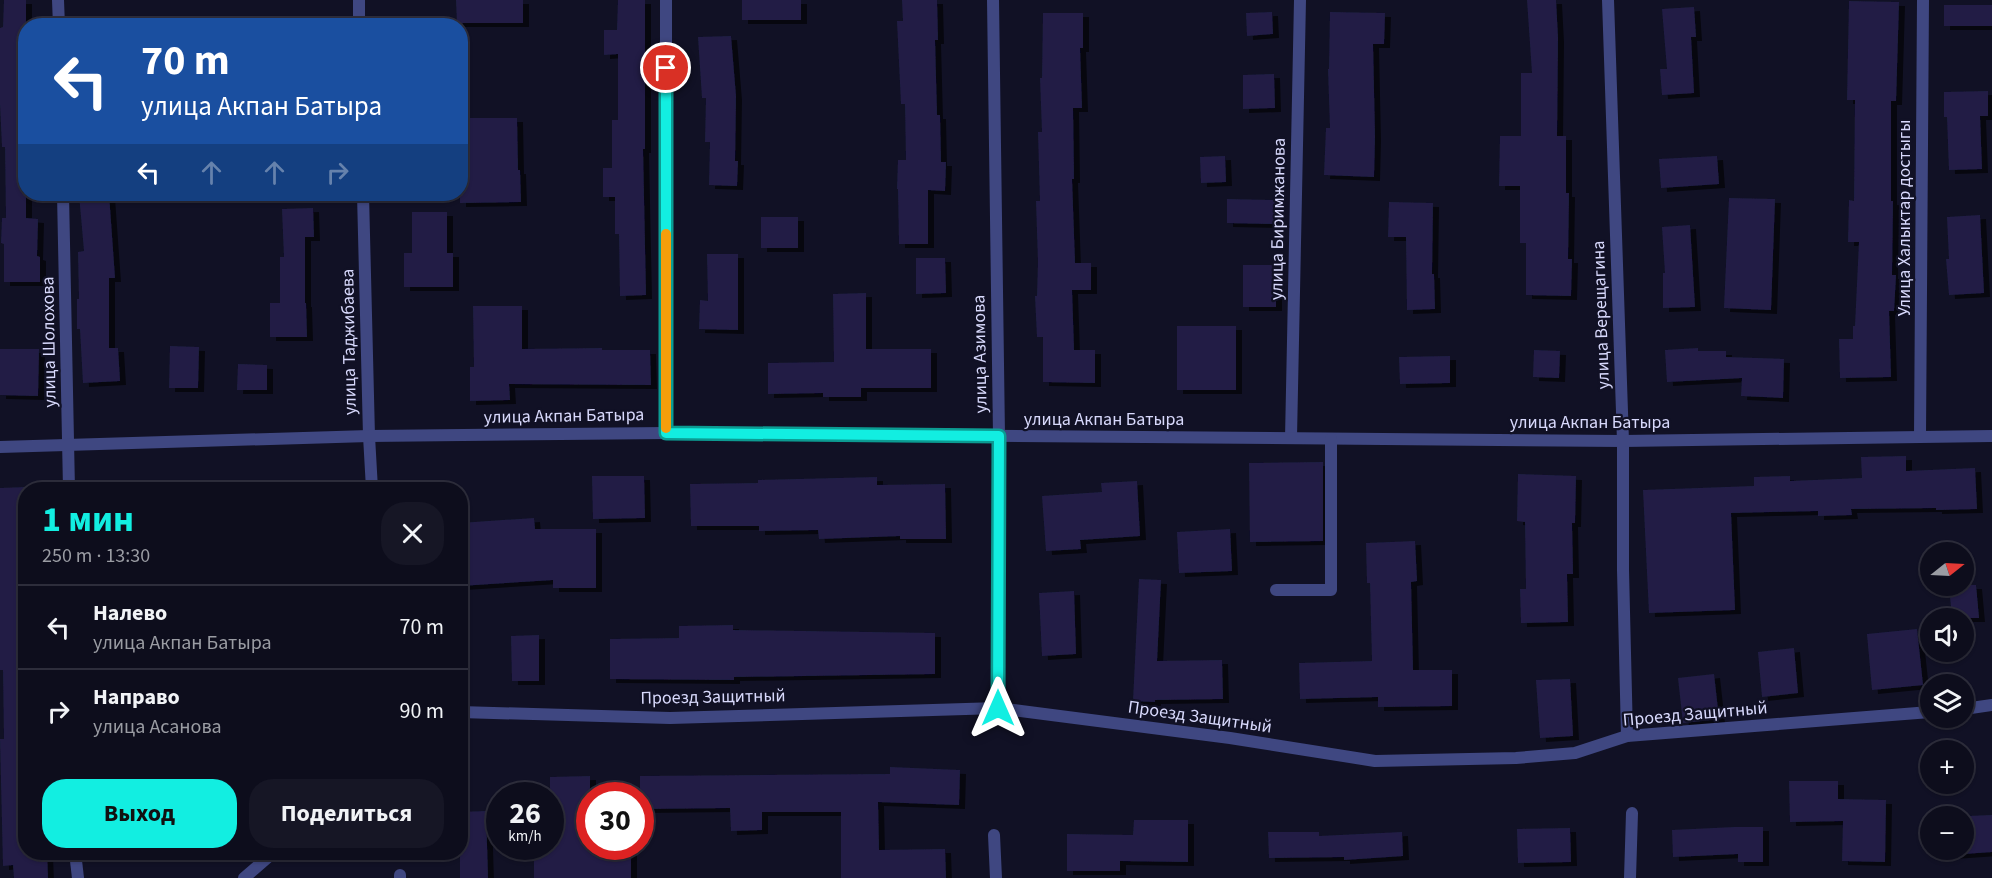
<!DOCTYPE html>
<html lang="ru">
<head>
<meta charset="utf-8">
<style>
	:root { --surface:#0d0d1c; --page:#161625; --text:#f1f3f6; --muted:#9a9ca3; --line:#2d2d3b; --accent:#12eee1 }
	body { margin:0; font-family:"Source Sans 3",sans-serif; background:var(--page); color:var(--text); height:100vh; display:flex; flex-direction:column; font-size:22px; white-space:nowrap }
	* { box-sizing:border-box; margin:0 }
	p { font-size:20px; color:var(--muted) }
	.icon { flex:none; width:33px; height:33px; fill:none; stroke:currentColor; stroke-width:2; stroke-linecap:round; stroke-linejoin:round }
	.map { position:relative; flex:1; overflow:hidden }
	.sheet { position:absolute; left:18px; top:482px; width:450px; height:378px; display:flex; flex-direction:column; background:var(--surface); border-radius:24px; box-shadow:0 2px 4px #0004,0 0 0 2px var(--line) }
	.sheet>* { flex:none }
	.hud { position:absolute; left:18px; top:18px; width:450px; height:183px; border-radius:24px; box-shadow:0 2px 4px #0004,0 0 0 2px var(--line); background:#1a4fa0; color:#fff; overflow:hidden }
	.needle { width:39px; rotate:72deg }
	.fabs { position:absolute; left:1920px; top:542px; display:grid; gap:12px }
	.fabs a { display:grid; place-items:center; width:54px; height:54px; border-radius:50%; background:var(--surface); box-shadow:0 2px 4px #0004,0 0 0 2px var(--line); font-size:30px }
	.speed { position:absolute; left:486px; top:782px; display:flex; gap:12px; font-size:30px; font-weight:700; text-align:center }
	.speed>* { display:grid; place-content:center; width:78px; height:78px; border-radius:50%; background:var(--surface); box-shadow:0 2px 4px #0004,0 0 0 2px var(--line); line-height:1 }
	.speed small { font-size:15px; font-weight:400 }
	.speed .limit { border:9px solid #d22; background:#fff; color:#111 }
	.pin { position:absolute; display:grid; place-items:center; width:51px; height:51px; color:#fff; margin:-26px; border:3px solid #fff; border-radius:50%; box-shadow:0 2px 6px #0007 }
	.me { position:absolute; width:66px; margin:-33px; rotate:0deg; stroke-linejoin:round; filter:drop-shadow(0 0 4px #0008) }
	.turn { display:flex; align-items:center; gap:21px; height:126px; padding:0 24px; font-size:27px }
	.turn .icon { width:78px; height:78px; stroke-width:2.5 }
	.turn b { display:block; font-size:42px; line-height:51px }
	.lanes { display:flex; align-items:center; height:57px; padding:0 24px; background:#0003; justify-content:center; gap:30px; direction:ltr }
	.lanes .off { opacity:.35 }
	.round { display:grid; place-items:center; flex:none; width:63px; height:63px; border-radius:24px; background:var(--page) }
	.summary { display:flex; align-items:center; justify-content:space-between; height:102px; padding:0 24px }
	h1 { font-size:36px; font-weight:700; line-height:45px; color:var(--accent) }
	.button { display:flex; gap:12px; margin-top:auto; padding:12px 24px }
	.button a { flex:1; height:69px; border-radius:24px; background:var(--accent); color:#111; font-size:24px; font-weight:700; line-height:69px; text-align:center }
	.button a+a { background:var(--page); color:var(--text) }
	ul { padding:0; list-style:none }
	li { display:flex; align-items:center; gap:18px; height:84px; padding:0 24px; border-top:2px solid var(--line) }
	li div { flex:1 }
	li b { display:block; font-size:22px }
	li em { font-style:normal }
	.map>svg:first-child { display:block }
	.building { fill:#201e45; filter:url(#shadow) }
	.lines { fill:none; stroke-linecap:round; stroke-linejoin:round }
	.minor { stroke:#3f4781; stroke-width:12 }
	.route-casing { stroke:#0c9b92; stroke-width:15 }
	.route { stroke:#12eee1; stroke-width:10 }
	.slow { stroke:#f59e0b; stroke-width:10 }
	.labels { text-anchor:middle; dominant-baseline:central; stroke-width:4.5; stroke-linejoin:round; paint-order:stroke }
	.street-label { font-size:18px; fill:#d8d9fc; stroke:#111125 }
</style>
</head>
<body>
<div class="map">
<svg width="1992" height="878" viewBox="0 0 1992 878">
	<defs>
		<filter id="shadow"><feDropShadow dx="6" dy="4" stdDeviation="0" flood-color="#0009"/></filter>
	</defs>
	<rect width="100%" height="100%" fill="#111125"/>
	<g class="building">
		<path d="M4,0H26V218L38,219L37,256L40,257V282H4V244L1,243L2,218H6L5,147H2L0,104V28L3,27Z"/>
		<path d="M456,0H523V23H457Z"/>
		<path d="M618,0H645V149H643L646,295L620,296L619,234H615V197H603V168H612V120H618V54L604,55V30H617Z"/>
		<rect x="742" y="0" width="59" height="20"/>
		<path d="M902,0H937L938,40H935L937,115H940L941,162H946L945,191L928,190V244H899L898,189H897L898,160H906L905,104H901L897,21H903Z"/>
		<path d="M1527,0H1556L1558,38L1557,136H1566V193H1569L1568,259H1572L1571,296L1526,295V243H1520V186H1499L1500,136H1521V73H1532Z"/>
		<path d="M1849,1L1899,2L1896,101H1891V201H1893L1892,275H1896L1894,311H1889L1891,377L1840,378L1839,339H1853V326H1855L1859,242H1848L1849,200L1854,201L1855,100H1847Z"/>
		<rect x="1944" y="5" width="48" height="21"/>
		<path d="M1694,7L1696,37H1691L1694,93L1662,95L1660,69H1667L1662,9Z"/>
		<path d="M1272,12L1273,34L1247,36L1246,13Z"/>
		<path d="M1330,12L1385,13L1384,44H1373L1375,137L1374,177L1324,175L1326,128H1330L1328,69H1329Z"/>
		<path d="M1043,13H1083V48H1080L1082,108H1073L1074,179H1072L1075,263H1091V290H1072L1074,350H1095V383L1043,382V337H1037L1035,296H1037L1038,262L1036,201H1040L1038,132H1042L1040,78H1042Z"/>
		<path d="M731,36L736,96L735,161H738L737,186L709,185L710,142H705L706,98H702L698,37Z"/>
		<path d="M1274,74L1275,108L1243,109V75Z"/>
		<path d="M1988,91V116H1980L1982,169L1949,170L1947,117H1944V92Z"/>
		<path d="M460,118H517L518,170H520L521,202L460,203Z"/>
		<path d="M1225,156L1226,182L1201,183L1200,157Z"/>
		<path d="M1717,156L1719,184L1661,188L1659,159Z"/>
		<path d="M79,194H109L115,278H109V348H118L120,381L83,383L80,329H77V299H79L78,252L84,251Z"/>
		<path d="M1729,198L1775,199L1771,310L1724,308Z"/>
		<path d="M1227,199L1276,200V224L1227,223Z"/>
		<path d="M1389,202L1433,203L1432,274H1434L1435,309L1407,310L1406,237H1388Z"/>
		<path d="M313,208L314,237H305V303H306L307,337H270V303H280V257H284L282,209Z"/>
		<path d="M412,212H447V253H453V287H404V253H412Z"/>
		<path d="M1980,215L1984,293L1949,295L1946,259H1949L1947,217Z"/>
		<rect x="761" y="217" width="37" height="31"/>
		<path d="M1690,225L1695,307L1663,308V273H1665L1662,227Z"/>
		<path d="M707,254H738V330L699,329L700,300L708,301Z"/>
		<path d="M916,258H945L946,293L916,294Z"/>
		<rect x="1243" y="265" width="33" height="42"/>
		<path d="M866,293V349H931V388H861V397H823V393L768,394V363L834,362L833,294Z"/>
		<path d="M473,306H522V349L602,348V350H650L651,385L509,384L510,400L470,401V367H474Z"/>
		<rect x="1177" y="326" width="59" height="64"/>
		<path d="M170,346L199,347L198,388H169Z"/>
		<path d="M1698,348V351H1726V357L1784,359L1783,398L1741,396L1742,378L1667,382L1665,350Z"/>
		<path d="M0,349H39L38,396L0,395Z"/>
		<path d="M1534,350L1560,351L1559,378L1533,377Z"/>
		<path d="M1450,356V383L1400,384L1399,357Z"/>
		<path d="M238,364L267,365V390H237Z"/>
		<path d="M1906,456V471L1975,468L1977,509L1936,510V508L1851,509L1852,515L1818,516V511L1731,513L1735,610L1649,613L1643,490L1754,486V477L1790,476V481L1862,478L1861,457Z"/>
		<path d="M1323,462V541L1250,542L1249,463Z"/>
		<path d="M1518,474L1576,476L1575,523H1572L1573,574H1567L1568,622L1521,623L1520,589H1526L1525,522L1517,521Z"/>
		<path d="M592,476H644L645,518L593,519Z"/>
		<path d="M877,477V485L945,484L946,539H900V536L819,539L818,530L759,531V526H691L690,484L758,483V480Z"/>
		<path d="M1137,481L1140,536L1080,540L1081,549L1046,551L1042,496L1102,492L1101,483Z"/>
		<path d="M26,487V852H47L48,878H14L13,865L3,866L0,739H4L3,670H0V488Z"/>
		<path d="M534,518L535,529H596V588H553V580L460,586V523Z"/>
		<path d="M1230,529L1232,571L1179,573L1177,532Z"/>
		<path d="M1415,541L1417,581L1411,582L1413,670H1452V706L1378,707V697L1300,699L1299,663L1372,661L1370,583H1367L1366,543Z"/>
		<path d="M1139,579L1161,580L1157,661L1222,660L1223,699L1155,700V702L1133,701Z"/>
		<path d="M1949,585H1976L1979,618H1952Z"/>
		<path d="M1074,591L1076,654L1042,656L1039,593Z"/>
		<path d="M733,625V630L935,633V674L734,677V680L610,679V639L679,638V626Z"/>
		<path d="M1917,629L1923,685L1872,690L1867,634Z"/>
		<path d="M539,635V681H512L511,636Z"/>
		<path d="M1794,648L1798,693L1762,697L1758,652Z"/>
		<path d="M1714,674L1719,719L1683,723L1678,678Z"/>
		<path d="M1570,679L1573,736L1540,738L1536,680Z"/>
		<path d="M890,767L960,770L959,805L878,802L879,850L945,849L946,878H841V812H762V830L731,831L730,808L640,809V776L890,774Z"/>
		<path d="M590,776V846H631V878H534V846H550V777Z"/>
		<path d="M1789,781H1838V799L1886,800L1885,862L1842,861L1843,821L1790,822Z"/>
		<path d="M486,811L488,878H460V812Z"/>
		<path d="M1968,815V816L1992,815V852L1935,856L1934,849H1964V816H1950Z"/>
		<path d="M1134,820H1188V862L1120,861V871H1067V834L1133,835Z"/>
		<path d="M1735,827H1763V862H1738V854L1673,857L1672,830Z"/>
		<path d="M1570,828L1571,862L1518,863L1517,829Z"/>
		<path d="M1268,832H1319V836L1402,832L1403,856L1344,860V857L1269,858Z"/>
	</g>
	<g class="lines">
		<g class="minor">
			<path d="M58,0L59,26"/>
			<path d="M359,0V26"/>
			<path d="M666,0V433"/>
			<path d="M993,0L999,436L998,708"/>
			<path d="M1608,0L1623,441V570L1627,736"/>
			<path d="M63,194L69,489"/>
			<path d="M363,194L369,436L372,489"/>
			<path d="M1920,437L1923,0"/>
			<path d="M1291,438L1300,0"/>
			<path d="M0,447L369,436L666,433L1623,441L1992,436"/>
			<path d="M1276,590H1331V439"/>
			<path d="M1964,709L1992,705"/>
			<path d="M460,712L670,718L998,708L1230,738L1375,761L1516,758L1575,753L1627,736L1930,712"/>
			<path d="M994,835L996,878"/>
			<path d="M75,852L78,878"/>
			<path d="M244,878L274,852"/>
			<path d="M400,878V875"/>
			<path d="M1630,878L1632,813"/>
		</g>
	</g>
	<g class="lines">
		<defs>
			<path id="route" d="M666,68V433L999,436L998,708"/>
		</defs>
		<use href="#route" class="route-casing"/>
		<use href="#route" class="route"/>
		<path class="slow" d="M666,234V428"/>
	</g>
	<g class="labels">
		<g class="street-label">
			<text transform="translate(1904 218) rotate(-90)">Улица Халыктар достыгы</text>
			<text transform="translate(1278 219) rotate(-89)">улица Биримжанова</text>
			<text transform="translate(1601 315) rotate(-92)">улица Верещагина</text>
			<text transform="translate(49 342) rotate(-91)">улица Шолохова</text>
			<text transform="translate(349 342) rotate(-91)">улица Таджибаева</text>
			<text transform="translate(980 354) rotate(-91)">улица Азимова</text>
			<text transform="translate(564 416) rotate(-1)">улица Акпан Батыра</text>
			<text x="1104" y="419">улица Акпан Батыра</text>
			<text x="1590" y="422">улица Акпан Батыра</text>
			<text transform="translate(713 697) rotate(-1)">Проезд Защитный</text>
			<text transform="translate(1695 714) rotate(-5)">Проезд Защитный</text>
			<text transform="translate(1200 717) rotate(8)">Проезд Защитный</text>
		</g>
	</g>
</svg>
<div class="fabs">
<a><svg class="needle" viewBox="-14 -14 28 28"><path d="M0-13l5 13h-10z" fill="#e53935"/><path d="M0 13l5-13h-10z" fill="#9a9ca3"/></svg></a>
<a><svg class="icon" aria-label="sound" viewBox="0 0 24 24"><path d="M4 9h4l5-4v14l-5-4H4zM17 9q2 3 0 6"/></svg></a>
<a><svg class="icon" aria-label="layers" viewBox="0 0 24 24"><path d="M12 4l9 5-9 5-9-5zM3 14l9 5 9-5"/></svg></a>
<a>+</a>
<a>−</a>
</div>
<div class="speed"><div>26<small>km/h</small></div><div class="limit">30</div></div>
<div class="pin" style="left:666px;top:68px;background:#d93025"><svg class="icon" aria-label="arrive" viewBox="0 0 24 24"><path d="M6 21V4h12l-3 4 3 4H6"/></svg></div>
<svg class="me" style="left:998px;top:708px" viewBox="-20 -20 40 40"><path d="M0-17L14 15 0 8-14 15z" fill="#12eee1" stroke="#fff" stroke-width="4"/></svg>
<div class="hud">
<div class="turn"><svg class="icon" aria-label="left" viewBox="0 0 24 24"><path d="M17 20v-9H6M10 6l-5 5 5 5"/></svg><div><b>70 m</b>улица Акпан Батыра</div></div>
<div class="lanes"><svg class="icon" aria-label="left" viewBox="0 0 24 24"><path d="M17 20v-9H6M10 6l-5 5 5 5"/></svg><svg class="icon off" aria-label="ahead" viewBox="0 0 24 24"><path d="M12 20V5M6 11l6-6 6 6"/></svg><svg class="icon off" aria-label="ahead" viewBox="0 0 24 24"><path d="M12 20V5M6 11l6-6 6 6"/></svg><svg class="icon off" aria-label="right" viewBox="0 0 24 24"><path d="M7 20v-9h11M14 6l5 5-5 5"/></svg></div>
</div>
<section class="sheet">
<div class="summary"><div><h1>1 мин</h1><p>250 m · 13:30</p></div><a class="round"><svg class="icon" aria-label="close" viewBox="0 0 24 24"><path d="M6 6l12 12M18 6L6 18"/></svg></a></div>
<ul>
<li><svg class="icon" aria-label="left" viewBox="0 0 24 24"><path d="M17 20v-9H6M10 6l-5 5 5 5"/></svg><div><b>Налево</b><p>улица Акпан Батыра</p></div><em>70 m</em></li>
<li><svg class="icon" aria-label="right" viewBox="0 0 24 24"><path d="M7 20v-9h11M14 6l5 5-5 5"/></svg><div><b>Направо</b><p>улица Асанова</p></div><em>90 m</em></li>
</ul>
<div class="button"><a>Выход</a><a>Поделиться</a></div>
</section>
</div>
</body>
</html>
